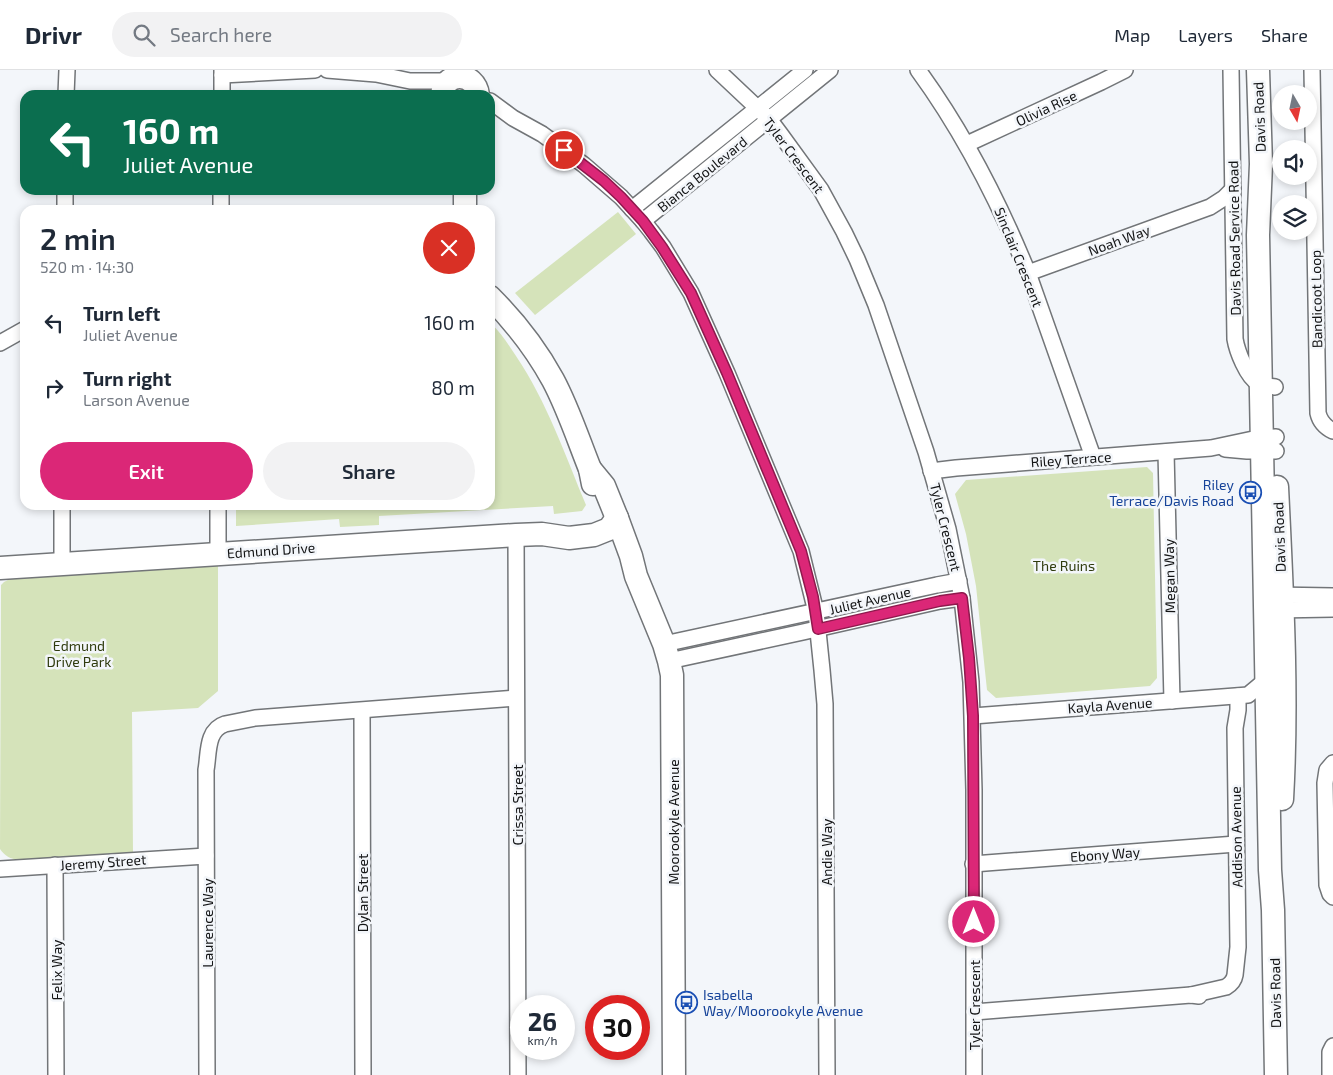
<!DOCTYPE html>
<html lang="en">
<head>
<meta charset="utf-8">
<style>
	:root { --surface:#fff; --page:#f2f2f3; --text:#1f2937; --muted:#747a83; --line:#e0e1e3; --accent:#db2777 }
	body { margin:0; font-family:"Exo 2",sans-serif; background:var(--page); color:var(--text); height:100vh; display:flex; flex-direction:column; font-size:19px; white-space:nowrap }
	* { box-sizing:border-box; margin:0 }
	p { font-size:16px; color:var(--muted) }
	.icon { flex:none; width:28px; height:28px; fill:none; stroke:currentColor; stroke-width:2; stroke-linecap:round; stroke-linejoin:round }
	.map { position:relative; flex:1; overflow:hidden }
	.details { position:absolute; left:20px; top:135px; width:475px; height:305px; display:flex; flex-direction:column; background:var(--surface); border-radius:15px; box-shadow:0 2px 8px #0003 }
	.details>* { flex:none }
	.guide { position:absolute; left:20px; top:20px; width:475px; height:105px; border-radius:15px; box-shadow:0 2px 8px #0003; background:#0b6e4f; color:#fff; overflow:hidden }
	.needle { width:32px; rotate:171deg }
	.tools { position:absolute; left:1272px; top:15px; display:grid; gap:10px }
	.tools a { display:grid; place-items:center; width:45px; height:45px; border-radius:50%; background:var(--surface); box-shadow:0 2px 8px #0003; font-size:25px }
	.speed { position:absolute; left:510px; top:925px; display:flex; gap:10px; font-size:25px; font-weight:700; text-align:center }
	.speed>* { display:grid; place-content:center; width:65px; height:65px; border-radius:50%; background:var(--surface); box-shadow:0 2px 8px #0003; line-height:1 }
	.speed small { font-size:12px; font-weight:400 }
	.speed .limit { border:8px solid #d22; background:#fff; color:#111 }
	.pin { position:absolute; display:grid; place-items:center; width:42px; height:42px; color:#fff; margin:-21px; border:2px solid #fff; border-radius:50%; box-shadow:0 1px 5px #0007 }
	.me { position:absolute; width:55px; margin:-28px; rotate:0deg; stroke-linejoin:round; filter:drop-shadow(0 0 4px #0008) }
	.turn { display:flex; align-items:center; gap:18px; height:105px; padding:0 20px; font-size:22px }
	.turn .icon { width:65px; height:65px; stroke-width:2.5 }
	.turn b { display:block; font-size:35px; line-height:42px }
	.round { display:grid; place-items:center; flex:none; width:52px; height:52px; border-radius:26px; background:var(--page) }
	.overview { display:flex; align-items:center; justify-content:space-between; height:85px; padding:0 20px }
	h1 { font-size:30px; font-weight:600; line-height:38px }
	.cta { display:flex; gap:10px; margin-top:auto; padding:10px 20px }
	.cta a { flex:1; height:58px; border-radius:30px; background:var(--accent); color:#fff; font-size:20px; font-weight:600; line-height:58px; text-align:center }
	.cta a+a { background:var(--page); color:var(--text) }
	ul { padding:0; list-style:none }
	li { display:flex; align-items:center; gap:15px; height:65px; padding:0 20px }
	li div { flex:1 }
	li b { display:block; font-size:19px }
	li em { font-style:normal }
	header { display:flex; align-items:center; gap:30px; box-sizing:border-box; height:70px; padding:0 25px; background:var(--surface); border-bottom:1px solid var(--line) }
	header strong { font-size:24px }
	nav { display:flex; gap:28px; margin-inline-start:auto; font-size:18px }
	.search { width:350px; height:45px; background:var(--page); display:flex; align-items:center; gap:12px; box-sizing:border-box; padding:0 18px; border-radius:28px; color:var(--muted); font-size:19px }
	.map>svg:first-child { display:block }
	.green { fill:#d5e3ba }
	.lines { fill:none; stroke-linecap:round; stroke-linejoin:round }
	.street-casing { stroke:#727578; stroke-width:18 }
	.secondary-casing { stroke:#727578; stroke-width:25 }
	.street { stroke:#fff; stroke-width:15 }
	.secondary { stroke:#fff; stroke-width:22 }
	.route-casing { stroke:#8e194d; stroke-width:12 }
	.route { stroke:#db2777; stroke-width:9 }
	.labels { text-anchor:middle; dominant-baseline:central; stroke-width:5; stroke-linejoin:round; paint-order:stroke }
	.street-label { font-size:14px; fill:#131415; stroke:#f3f6fa }
	.transit-label { font-size:14px; fill:#164399; stroke:#f3f6fa; text-anchor:end }
	.park-label { font-size:14px; fill:#2f3b0d; stroke:#f3f6fa }
</style>
</head>
<body>
<header>
<strong>Drivr</strong>
<div class="search"><svg class="icon" aria-label="search" viewBox="0 0 24 24"><circle cx="10" cy="10" r="6"/><path d="M15 15l6 6"/></svg>Search here</div>
<nav><a>Map</a><a>Layers</a><a>Share</a></nav>
</header>
<div class="map">
<svg width="1333" height="1005" viewBox="0 0 1333 1005">
	<rect width="100%" height="100%" fill="#f3f6fa"/>
	<g class="green">
		<path d="M740,59L743,63L654,132L653,130Z"/>
		<path d="M618,142L636,164L535,245L515,223Z"/>
		<path d="M490,253C501,262 508,274 516,286C547,332 565,385 586,435L582,441L554,444L553,436L379,446V455L340,457L339,449L236,456V435H490Z"/>
		<path d="M1147,397L1153,403L1157,608L1150,616L996,628L987,620L976,516L966,464L955,424L966,410Z"/>
		<path d="M218,494V621L198,638L132,642L133,783L19,790C10,789 5,786 0,779L1,515L4,512L12,508Z"/>
	</g>
	<g class="lines">
		<defs>
			<g id="street">
				<path d="M327,0L376,4L410,11H449"/>
				<path d="M717,0L769,49L781,65L821,120L844,162L857,189L876,235L926,382L948,459L962,528L971,612L974,720V1005"/>
				<path d="M918,0C964,63 999,132 1028,203L1093,387"/>
				<path d="M1231,0L1235,269C1237,281 1247,307 1258,313C1263,316 1269,316 1275,317"/>
				<path d="M1312,0L1318,343C1320,352 1325,357 1333,361"/>
				<path d="M222,5L315,0"/>
				<path d="M66,25L67,0"/>
				<path d="M222,25V0"/>
				<path d="M490,31L513,48L542,64L564,80L584,95L621,127L643,151L651,161L663,177L691,223L727,303L801,481L816,542L822,600L825,634L827,1005"/>
				<path d="M967,74L1101,12L1125,0"/>
				<path d="M632,139L805,0"/>
				<path d="M65,140V120"/>
				<path d="M221,140V120"/>
				<path d="M643,151L830,0"/>
				<path d="M1028,203L1210,137L1224,128L1233,119"/>
				<path d="M0,273L25,259"/>
				<path d="M1225,379L1247,381H1276"/>
				<path d="M1166,382L1172,631"/>
				<path d="M931,401L956,398L1211,378L1258,368L1276,367"/>
				<path d="M516,465L518,1005"/>
				<path d="M218,484V435"/>
				<path d="M62,494V435"/>
				<path d="M1273,525L1333,526"/>
				<path d="M1275,540L1333,539"/>
				<path d="M664,574L937,515L959,511"/>
				<path d="M669,591L803,562L940,531L962,528"/>
				<path d="M362,641L363,1005"/>
				<path d="M973,646L1248,625L1266,610"/>
				<path d="M1333,693L1327,700L1325,713L1327,815L1330,824L1333,827"/>
				<path d="M973,794L1236,774"/>
				<path d="M55,795L56,1005"/>
				<path d="M0,799L206,786"/>
				<path d="M1191,925L1226,917C1231,914 1234,911 1235,905L1238,877L1235,658L1238,640V626"/>
				<path d="M974,942L1191,925L1199,926"/>
				<path d="M207,1005L206,700C209,684 206,660 225,654L255,648L516,628"/>
				<path d="M1330,1005V982L1333,976"/>
			</g>
			<g id="secondary">
				<path d="M1258,0L1261,94L1258,165L1270,800L1273,840L1276,1005"/>
				<path d="M442,25C444,1 475,1 478,25"/>
				<path d="M465,140V120"/>
				<path d="M490,227C515,252 536,279 553,310C568,338 578,369 590,399L593,414"/>
				<path d="M590,399L604,416L617,448L631,486L636,506L664,574L669,591L672,605L674,1005"/>
				<path d="M1277,417C1282,521 1288,625 1282,729"/>
				<path d="M0,498L516,465L542,464L569,468L594,465L609,459L617,448"/>
			</g>
		</defs>
		<use href="#street" class="street-casing"/>
		<use href="#secondary" class="secondary-casing"/>
		<use href="#street" class="street"/>
		<use href="#secondary" class="secondary"/>
	</g>
	<g class="lines">
		<defs>
			<path id="route" d="M564,80L604,111L621,127L643,151L662,177L691,223L727,303L801,481L813,527L818,559L940,531L962,528L969,588L973,646L974,852"/>
		</defs>
		<use href="#route" class="route-casing"/>
		<use href="#route" class="route"/>
	</g>
	<defs>
		<symbol id="bus-ring" viewBox="-11 -11 22 22"><circle r="9.5" fill="#f3f6fa" stroke="#1a4fb4" stroke-width="1.5"/><path d="M-5-6H5V4H4V6H2V4H-2V6H-4V4H-5ZM-3.5-4V0h7V-4ZM-3.5 1.2v1.5H-2V1.2ZM2 1.2v1.5H3.5V1.2Z" fill="#1a4fb4"/></symbol>
	</defs>
	<g fill-rule="evenodd">
		<use href="#bus-ring" x="1238" y="410" width="25" height="25"/>
		<use href="#bus-ring" x="674" y="920" width="25" height="25"/>
	</g>
	<g class="labels">
		<g class="street-label">
			<text transform="translate(1046 38) rotate(-25)">Olivia Rise</text>
			<text transform="translate(1259 47) rotate(-92)">Davis Road</text>
			<text transform="translate(794 85) rotate(53)">Tyler Crescent</text>
			<text transform="translate(702 104) rotate(-39)">Bianca Boulevard</text>
			<text transform="translate(1234 168) rotate(-91)">Davis Road Service Road</text>
			<text transform="translate(1119 170) rotate(-20)">Noah Way</text>
			<text transform="translate(1019 187) rotate(68)">Sinclair Crescent</text>
			<text transform="translate(1316 229) rotate(-91)">Bandicoot Loop</text>
			<text transform="translate(1071 389) rotate(-4)">Riley Terrace</text>
			<text transform="translate(946 457) rotate(76)">Tyler Crescent</text>
			<text transform="translate(1279 467) rotate(-92)">Davis Road</text>
			<text transform="translate(271 480) rotate(-4)">Edmund Drive</text>
			<text transform="translate(1169 506) rotate(-91)">Megan Way</text>
			<text transform="translate(870 530) rotate(-13)">Juliet Avenue</text>
			<text transform="translate(1110 635) rotate(-4)">Kayla Avenue</text>
			<text transform="translate(517 735) rotate(-90)">Crissa Street</text>
			<text transform="translate(673 752) rotate(-90)">Moorookyle Avenue</text>
			<text transform="translate(1236 767) rotate(-91)">Addison Avenue</text>
			<text transform="translate(826 782) rotate(-90)">Andie Way</text>
			<text transform="translate(1105 784) rotate(-4)">Ebony Way</text>
			<text transform="translate(103 792) rotate(-4)">Jeremy Street</text>
			<text transform="translate(362 823) rotate(-90)">Dylan Street</text>
			<text transform="translate(207 853) rotate(-90)">Laurence Way</text>
			<text transform="translate(56 900) rotate(-90)">Felix Way</text>
			<text transform="translate(1275 923) rotate(-91)">Davis Road</text>
			<text transform="translate(974 935) rotate(-90)">Tyler Crescent</text>
		</g>
		<g class="transit-label">
			<text x="1234" y="414">Riley<tspan x="1234" dy="16">Terrace/Davis Road</tspan></text>
			<text x="703" y="924" text-anchor="start">Isabella<tspan x="703" dy="16">Way/Moorookyle Avenue</tspan></text>
		</g>
		<g class="park-label">
			<text x="1064" y="495">The Ruins</text>
			<text x="79" y="575">Edmund<tspan x="79" dy="16">Drive Park</tspan></text>
		</g>
	</g>
</svg>
<div class="tools">
<a><svg class="needle" viewBox="-14 -14 28 28"><path d="M0-13l5 13h-10z" fill="#e53935"/><path d="M0 13l5-13h-10z" fill="#747a83"/></svg></a>
<a><svg class="icon" aria-label="sound" viewBox="0 0 24 24"><path d="M4 9h4l5-4v14l-5-4H4zM17 9q2 3 0 6"/></svg></a>
<a><svg class="icon" aria-label="layers" viewBox="0 0 24 24"><path d="M12 4l9 5-9 5-9-5zM3 14l9 5 9-5"/></svg></a>
</div>
<div class="speed"><div>26<small>km/h</small></div><div class="limit">30</div></div>
<div class="pin" style="left:564px;top:80px;background:#d93025"><svg class="icon" aria-label="arrive" viewBox="0 0 24 24"><path d="M6 21V4h12l-3 4 3 4H6"/></svg></div>
<svg class="me" style="left:974px;top:852px" viewBox="-20 -20 40 40"><circle r="17" fill="#db2777" stroke="#fff" stroke-width="3"/><path d="M0-11L8 9 0 5-8 9z" fill="#fff"/></svg>
<div class="guide">
<div class="turn"><svg class="icon" aria-label="left" viewBox="0 0 24 24"><path d="M17 20v-9H6M10 6l-5 5 5 5"/></svg><div><b>160 m</b>Juliet Avenue</div></div>
</div>
<section class="details">
<div class="overview"><div><h1>2 min</h1><p>520 m · 14:30</p></div><a class="round" style="background:#d93025;color:#fff"><svg class="icon" aria-label="close" viewBox="0 0 24 24"><path d="M6 6l12 12M18 6L6 18"/></svg></a></div>
<ul>
<li><svg class="icon" aria-label="left" viewBox="0 0 24 24"><path d="M17 20v-9H6M10 6l-5 5 5 5"/></svg><div><b>Turn left</b><p>Juliet Avenue</p></div><em>160 m</em></li>
<li><svg class="icon" aria-label="right" viewBox="0 0 24 24"><path d="M7 20v-9h11M14 6l5 5-5 5"/></svg><div><b>Turn right</b><p>Larson Avenue</p></div><em>80 m</em></li>
</ul>
<div class="cta"><a>Exit</a><a>Share</a></div>
</section>
</div>
</body>
</html>
